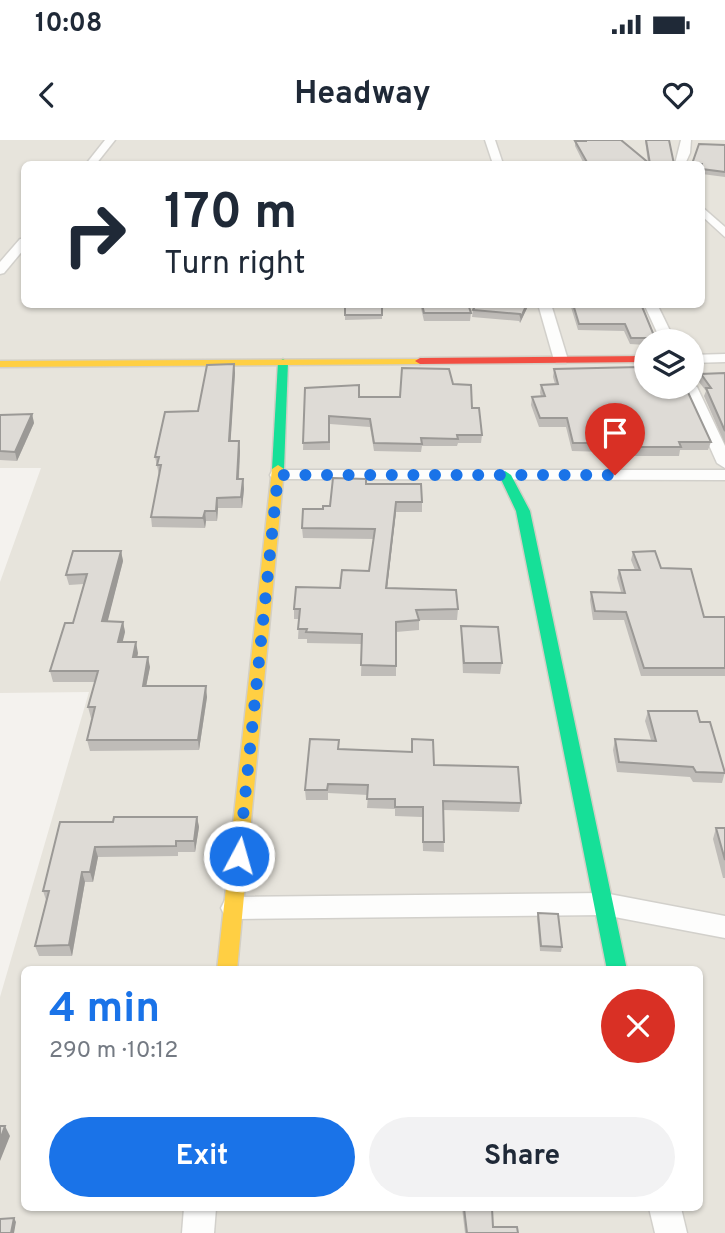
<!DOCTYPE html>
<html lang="en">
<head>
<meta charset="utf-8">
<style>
	:root { --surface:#fff; --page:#f2f2f3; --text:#1f2937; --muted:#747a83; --accent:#1a73e8 }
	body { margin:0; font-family:Overpass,sans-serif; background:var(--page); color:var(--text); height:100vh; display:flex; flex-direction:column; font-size:26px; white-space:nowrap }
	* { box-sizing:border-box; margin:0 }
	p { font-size:23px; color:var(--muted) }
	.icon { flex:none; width:38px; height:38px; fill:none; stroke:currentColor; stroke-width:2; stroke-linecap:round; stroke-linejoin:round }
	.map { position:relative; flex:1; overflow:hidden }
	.details { position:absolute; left:21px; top:826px; width:682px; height:245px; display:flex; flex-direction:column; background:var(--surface); border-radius:10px; box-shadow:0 2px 5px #0004 }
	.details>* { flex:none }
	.top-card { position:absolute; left:21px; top:21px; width:684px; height:147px; border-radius:10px; box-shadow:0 2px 5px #0004; background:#fff; color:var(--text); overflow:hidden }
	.controls { position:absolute; left:634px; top:189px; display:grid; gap:14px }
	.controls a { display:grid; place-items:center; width:70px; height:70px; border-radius:50%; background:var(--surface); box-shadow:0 2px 5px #0004; font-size:35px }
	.pin { position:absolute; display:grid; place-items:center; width:60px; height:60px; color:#fff; margin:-72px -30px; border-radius:50% 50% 50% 0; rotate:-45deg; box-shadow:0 0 7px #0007 }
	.pin .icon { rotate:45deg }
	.me { position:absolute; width:77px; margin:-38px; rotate:6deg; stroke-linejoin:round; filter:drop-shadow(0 0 5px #0008) }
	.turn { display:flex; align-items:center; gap:24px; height:147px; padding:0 28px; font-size:32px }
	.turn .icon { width:91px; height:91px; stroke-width:2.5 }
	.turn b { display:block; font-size:49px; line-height:60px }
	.round { display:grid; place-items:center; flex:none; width:74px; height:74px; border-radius:37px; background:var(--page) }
	.summary { display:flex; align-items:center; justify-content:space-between; height:119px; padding:0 28px }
	h1 { font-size:42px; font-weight:700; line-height:52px; color:var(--accent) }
	.action { display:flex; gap:14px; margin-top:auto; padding:14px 28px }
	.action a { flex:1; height:80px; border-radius:42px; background:var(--accent); color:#fff; font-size:28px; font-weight:700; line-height:80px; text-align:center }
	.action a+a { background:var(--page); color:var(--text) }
	.status { display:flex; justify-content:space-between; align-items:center; height:49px; padding:0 35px; background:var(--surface); direction:ltr }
	.status svg { height:19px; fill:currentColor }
	header { display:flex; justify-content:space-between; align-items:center; height:91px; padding:0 28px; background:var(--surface); font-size:32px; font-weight:700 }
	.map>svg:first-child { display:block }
	.residential { fill:#e7e4dc; fill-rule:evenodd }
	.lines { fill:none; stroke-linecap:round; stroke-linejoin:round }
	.street-casing { stroke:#d2d0cb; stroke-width:3 }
	.fast-casing { stroke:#d3cfc5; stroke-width:3 }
	.slow-casing { stroke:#d3cfc5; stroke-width:3 }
	.jam-casing { stroke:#d3cfc5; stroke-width:3 }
	.street { fill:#fdfdfc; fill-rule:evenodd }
	.fast { fill:#16e098; fill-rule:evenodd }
	.slow { fill:#ffcf43; fill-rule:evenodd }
	.jam { fill:#f24e42; fill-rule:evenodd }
	.wall { fill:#bfbcb8 }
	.shaded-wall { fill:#9b9996 }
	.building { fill:#dedbd6; stroke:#9b9996; stroke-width:2 }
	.route { stroke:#1a73e8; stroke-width:12; stroke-dasharray:0 21.6 }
</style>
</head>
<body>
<div class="status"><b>10:08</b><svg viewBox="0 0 49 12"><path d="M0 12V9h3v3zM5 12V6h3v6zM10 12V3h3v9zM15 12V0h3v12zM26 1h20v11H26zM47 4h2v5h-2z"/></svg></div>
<header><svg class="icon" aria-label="back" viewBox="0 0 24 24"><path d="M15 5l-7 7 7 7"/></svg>Headway<svg class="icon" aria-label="heart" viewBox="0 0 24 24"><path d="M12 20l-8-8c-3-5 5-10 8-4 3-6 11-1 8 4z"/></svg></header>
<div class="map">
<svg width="725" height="1093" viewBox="0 0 725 1093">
	<rect width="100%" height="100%" fill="#f4f2ee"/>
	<path class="residential" d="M0,0H725V1093H0V857L89,552L0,553V442L41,328H0ZM24,24H702V164H24ZM646,201H691V247H646ZM24,830H700V1068H24Z"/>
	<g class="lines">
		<defs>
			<g id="street">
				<path d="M105,0H115L96,24H86Z"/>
				<path d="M485,0H495L503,24H493Z"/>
				<path d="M681,0H691L690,13L685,24H675Z"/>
				<path d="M702,67L725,87V97L702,76Z"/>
				<path d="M20,99H24V109L4,133L0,134V122Z"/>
				<path d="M538,164H551L568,220L566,223H556L554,220Z"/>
				<path d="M644,164H657L675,201H661Z"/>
				<path d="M725,214V222L691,223V215Z"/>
				<path d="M691,243L697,247L725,306V328L717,323L683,247H691Z"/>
				<path d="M278,330H725V340L272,339L270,335L272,331Z"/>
				<path d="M604,753L725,776V798L604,775L234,779L225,776L221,768L225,760L234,757Z"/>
				<path d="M184,1068H216L214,1093H182Z"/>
				<path d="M649,1068H681L687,1093H655Z"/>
			</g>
			<g id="fast">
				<path d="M283,219L288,222L284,329L278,333L272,329L278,222Z"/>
				<path d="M505,331L511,335L530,371L627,830H607L516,371L499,335Z"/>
			</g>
			<g id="slow">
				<path d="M424,219L425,221L420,224L0,227V221Z"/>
				<path d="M278,325L284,329L237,830H217L272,329Z"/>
			</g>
			<path id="jam" d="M646,216V222L420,224L415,221L420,218Z"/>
		</defs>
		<use href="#street" class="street-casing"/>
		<use href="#fast" class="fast-casing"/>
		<use href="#slow" class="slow-casing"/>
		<use href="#jam" class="jam-casing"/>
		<use href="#street" class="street"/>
		<use href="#fast" class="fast"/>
		<use href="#slow" class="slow"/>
		<use href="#jam" class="jam"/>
	</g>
	<g class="wall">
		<path d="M581,0H621L648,23L645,0H669L674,24H584L575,6V1H581Z"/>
		<path d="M725,5V37L702,34V24Z"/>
		<path d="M345,164H382V179L345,180Z"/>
		<path d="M420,164H468L471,173L470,181H424Z"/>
		<path d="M476,164H529L520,183L519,181L472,177L473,170Z"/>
		<path d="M570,164H641L655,198L654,201H646V205L630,204L624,191L578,190Z"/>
		<path d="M234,224L235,233L230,301H239L240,311L239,339H243L244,349L242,368H218L217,381H206L205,388L152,387L151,377L159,335L155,317L198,271Z"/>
		<path d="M554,229L651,248L711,302L708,310H680L679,316H608L606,312L572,311L566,287H539L531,265L532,257L541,256L540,253L541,245L555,244L553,237Z"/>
		<path d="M725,233V304L704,256L706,251L699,242L701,234Z"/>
		<path d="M453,244L472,268L482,295L481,303H458L457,306H422L421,312L374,311L370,287L330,284V310H303L305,248L359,257H400Z"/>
		<path d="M32,274L34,283L17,321L0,320V275Z"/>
		<path d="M366,344L422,362V372H396L387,448L458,469L457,480H419V490L396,492V536H361L362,504L307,503V499H298L299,479H294V469L340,448L369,431L374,399L303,398L302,388L323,369Z"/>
		<path d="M121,411L123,421L107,482H123L125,492L122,502L138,513L137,517L150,527L146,546L207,557L199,610L90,611L87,600L92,578H91L88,567L95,542H53L50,531L73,483L84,444L69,445L66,435Z"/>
		<path d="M633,412L661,428L704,477H725V536H641L624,480H593L590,460L591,452H621L617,438L619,430H635L631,420Z"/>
		<path d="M461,486L502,523L500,534L463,533L461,497Z"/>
		<path d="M648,571L700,582L725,632L722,643L693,642L690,637L617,632L613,610L615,599L651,600L645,581Z"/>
		<path d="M339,600V609L434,625L521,663L519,672L443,670L444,712L423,711L422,677L395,676V669L367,668L368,655L328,653V660H306L305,650Z"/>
		<path d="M197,677L199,687L195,712H178V716L98,717L93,742H85L72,816H39L35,806L46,760L43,751L113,682Z"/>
		<path d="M716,688H725V738H723L713,699Z"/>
		<path d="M538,773L562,807L561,812L540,811L537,778Z"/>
		<path d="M462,1068H492L493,1087L518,1093H465Z"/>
	</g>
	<g class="shaded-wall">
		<path d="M527,164H529L520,183L521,177Z"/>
		<path d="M234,224L235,233L230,311L229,301Z"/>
		<path d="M32,274L34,283L17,321L15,312Z"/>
		<path d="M239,301L240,311L238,349L237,339Z"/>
		<path d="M243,339L244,349L242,368L241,357Z"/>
		<path d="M217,358L218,368L217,381L216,371Z"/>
		<path d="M396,362V372L386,458V448Z"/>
		<path d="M205,371L206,381L205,388L203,378Z"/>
		<path d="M121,411L123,421L105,492L102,481Z"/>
		<path d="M123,482L125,492L120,513L118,502Z"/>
		<path d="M136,502L138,513L135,527L133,517Z"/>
		<path d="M148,517L150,527L144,557L143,546Z"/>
		<path d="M206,546L207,557L199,610L198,600Z"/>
		<path d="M197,677L199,687L195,712L194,701Z"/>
		<path d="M95,707L98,717L93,742L90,732Z"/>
		<path d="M82,732L85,742L72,816L69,805Z"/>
		<path d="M5,986L10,996L0,1021V1000Z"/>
		<path d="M14,1078L16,1082L14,1093H11Z"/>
	</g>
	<g class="building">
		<path d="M586,0H621L650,24H588L575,1H586Z"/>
		<path d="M646,0H669L674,24H650Z"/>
		<path d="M699,4L725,5V32L702,29V24H692Z"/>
		<rect x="345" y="164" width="37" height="11"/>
		<path d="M422,164H468L471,173H424Z"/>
		<path d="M476,164H527L521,177L520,174L473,170Z"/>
		<path d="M573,164H641L655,198H631L625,184H579Z"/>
		<path d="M234,224L229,301H239L237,339H243L241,357L217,358L216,371H205L203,378L151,377L161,325H157L159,317H155L165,272L198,271L207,225Z"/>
		<path d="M640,227L646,238V247H650L651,248H686L711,302H679L681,307H609L608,303H573L567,278H540L532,257L545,256L541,245L558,244L554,229Z"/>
		<path d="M402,228L449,229L453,244L471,245L472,268H479L482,295H457L458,299L421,298L422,304L374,303L370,279L329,276V302L303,303L305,248L359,245V257H400Z"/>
		<path d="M725,233V291L706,248H711L701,234Z"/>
		<path d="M32,274L15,312L0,311V275Z"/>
		<path d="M333,338L366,339V344H421L422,362H396L386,448L456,450L458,469L416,470L419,480L396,482V526L361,525L362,494L306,492L307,489H298L300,469H294L296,447L340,448L342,430L369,431L375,389L302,388L303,369H323V366H330Z"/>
		<path d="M73,411H121L102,481L123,482L118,502H136L133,517H148L143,546H206L198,600H87L95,567H88L98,531H50L65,483H73L87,434L66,435Z"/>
		<path d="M655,411L661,428L691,429L704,477H725V528H644L626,472L595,471L591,452L625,453L619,430H640L633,412Z"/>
		<path d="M461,486L498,487L502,523H464Z"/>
		<path d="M648,571H697L700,582H710L725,633L696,632L693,627L619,622L615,599L656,601Z"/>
		<path d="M310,599L339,600L338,609L412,612V599L433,600L434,625L518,627L521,663L443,661L444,702H423V667H395V659H367L368,645L328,644L327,650H305Z"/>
		<path d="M114,677H197L194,701H176V706L95,707L90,732H82L69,805L35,806L49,751H43L60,682H113Z"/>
		<path d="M716,688H725V720Z"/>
		<path d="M538,773L558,774L562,807L541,806Z"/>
		<path d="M0,986H5L0,1000Z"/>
		<path d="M464,1068H492L493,1087H517L518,1093H467Z"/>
		<path d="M14,1078L11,1093H0V1079Z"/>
	</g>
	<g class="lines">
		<path class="route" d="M239,716L278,335H615"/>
	</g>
</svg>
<div class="controls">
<a><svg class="icon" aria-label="layers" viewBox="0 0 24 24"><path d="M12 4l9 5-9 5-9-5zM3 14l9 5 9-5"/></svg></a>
</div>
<div class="pin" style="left:615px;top:335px;background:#d93025"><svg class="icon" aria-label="arrive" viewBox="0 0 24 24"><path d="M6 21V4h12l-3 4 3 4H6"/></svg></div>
<svg class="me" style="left:239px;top:716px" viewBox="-20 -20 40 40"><circle r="17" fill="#1a73e8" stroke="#fff" stroke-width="3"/><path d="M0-11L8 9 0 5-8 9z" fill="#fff"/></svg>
<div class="top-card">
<div class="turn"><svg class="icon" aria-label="right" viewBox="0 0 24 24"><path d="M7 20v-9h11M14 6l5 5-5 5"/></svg><div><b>170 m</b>Turn right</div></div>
</div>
<section class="details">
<div class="summary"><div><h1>4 min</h1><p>290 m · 10:12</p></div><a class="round" style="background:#d93025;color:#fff"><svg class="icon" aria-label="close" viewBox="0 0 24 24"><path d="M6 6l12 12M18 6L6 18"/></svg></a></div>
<div class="action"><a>Exit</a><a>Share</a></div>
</section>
</div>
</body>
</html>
